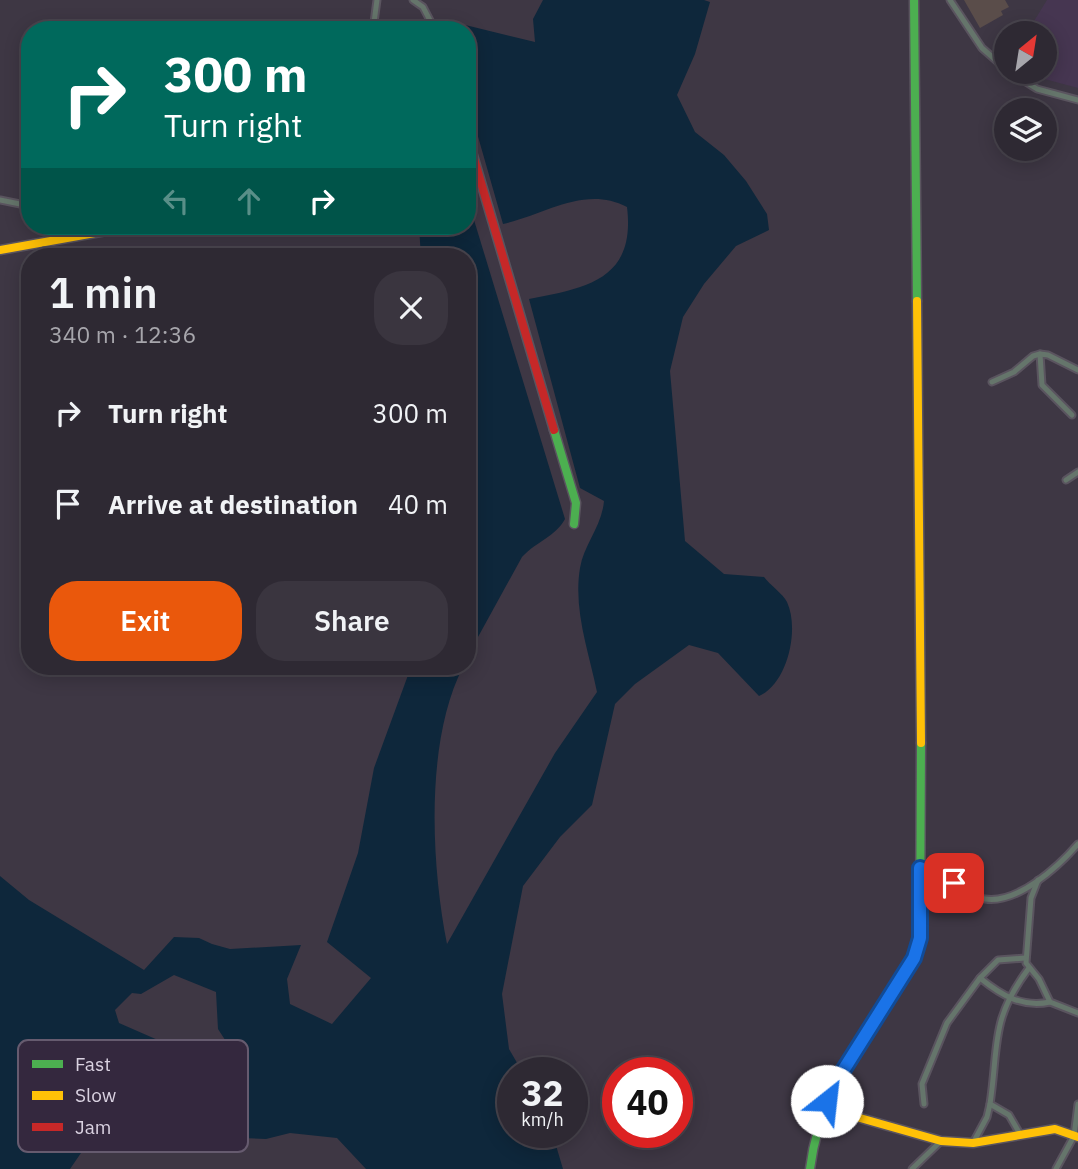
<!DOCTYPE html>
<html lang="en">
<head>
<meta charset="utf-8">
<style>
	:root { --surface:#2e2933; --page:#3a353f; --text:#f1f3f6; --muted:#a7a6ac; --line:#49454e; --accent:#ea580c }
	body { margin:0; font-family:"IBM Plex Sans",sans-serif; background:var(--page); color:var(--text); height:100vh; display:flex; flex-direction:column; font-size:26px; white-space:nowrap }
	* { box-sizing:border-box; margin:0 }
	p { font-size:23px; color:var(--muted) }
	.icon { flex:none; width:38px; height:38px; fill:none; stroke:currentColor; stroke-width:2; stroke-linecap:round; stroke-linejoin:round }
	.map { position:relative; flex:1; overflow:hidden }
	.sheet { position:absolute; left:21px; top:248px; width:455px; height:427px; display:flex; flex-direction:column; background:var(--surface); border-radius:28px; box-shadow:0 4px 18px #0003,0 0 0 2px var(--line) }
	.sheet>* { flex:none }
	.top-card { position:absolute; left:21px; top:21px; width:455px; height:214px; border-radius:28px; box-shadow:0 4px 18px #0003,0 0 0 2px var(--line); background:#00695c; color:#fff; overflow:hidden }
	.needle { width:46px; rotate:30deg }
	.fabs { position:absolute; left:994px; top:21px; display:grid; gap:14px }
	.fabs a { display:grid; place-items:center; width:63px; height:63px; border-radius:50%; background:var(--surface); box-shadow:0 4px 18px #0003,0 0 0 2px var(--line); font-size:35px }
	.speed { position:absolute; left:497px; top:1057px; display:flex; gap:14px; font-size:35px; font-weight:700; text-align:center }
	.speed>* { display:grid; place-content:center; width:91px; height:91px; border-radius:50%; background:var(--surface); box-shadow:0 4px 18px #0003,0 0 0 2px var(--line); line-height:1 }
	.speed small { font-size:18px; font-weight:400 }
	.speed .limit { border:10px solid #d22; background:#fff; color:#111 }
	.pin { position:absolute; display:grid; place-items:center; width:60px; height:60px; color:#fff; margin:-30px; border-radius:14px; box-shadow:0 4px 10px #0006 }
	.me { position:absolute; width:77px; margin:-38px; rotate:29deg; stroke-linejoin:round; filter:drop-shadow(0 0 5px #0008) }
	.turn { display:flex; align-items:center; gap:24px; height:147px; padding:0 28px; font-size:32px }
	.turn .icon { width:91px; height:91px; stroke-width:2.5 }
	.turn b { display:block; font-size:49px; line-height:60px }
	.lanes { display:flex; align-items:center; height:66px; padding:0 28px; background:#0003; justify-content:center; gap:35px; direction:ltr }
	.lanes .off { opacity:.35 }
	.round { display:grid; place-items:center; flex:none; width:74px; height:74px; border-radius:28px; background:var(--page) }
	.summary { display:flex; align-items:center; justify-content:space-between; height:119px; padding:0 28px }
	h1 { font-size:42px; font-weight:600; line-height:52px }
	.button { display:flex; gap:14px; margin-top:auto; padding:14px 28px }
	.button a { flex:1; height:80px; border-radius:28px; background:var(--accent); color:#fff; font-size:28px; font-weight:600; line-height:80px; text-align:center }
	.button a+a { background:var(--page); color:var(--text) }
	ul { padding:0; list-style:none }
	li { display:flex; align-items:center; gap:21px; height:91px; padding:0 28px }
	li div { flex:1 }
	li b { display:block; font-size:26px }
	li em { font-style:normal }
	.map>svg:first-child { display:block }
	.built { fill:#463651 }
	.water { fill:#0e273b; fill-rule:evenodd }
	.building { fill:#5a4d4a }
	.lines { fill:none; stroke-linecap:round; stroke-linejoin:round }
	.street-casing { stroke:#5a545f; stroke-width:9 }
	.fast-casing { stroke:#5a545f; stroke-width:11 }
	.slow-casing { stroke:#5a545f; stroke-width:11 }
	.jam-casing { stroke:#5a545f; stroke-width:11 }
	.street { stroke:#65756b; stroke-width:5 }
	.fast { stroke:#4caf50; stroke-width:8 }
	.slow { stroke:#ffc107; stroke-width:8 }
	.jam { stroke:#c62828; stroke-width:8 }
	.route-casing { stroke:#114b97; stroke-width:18 }
	.route { stroke:#1a73e8; stroke-width:12 }
	.key { fill:#34283e; stroke:#665b6f; stroke-width:2 }
	.key-label { font-size:19px; fill:#dad2e1 }
</style>
</head>
<body>
<div class="map">
<svg width="1078" height="1169" viewBox="0 0 1078 1169">
	<rect width="100%" height="100%" fill="#3e3744"/>
	<path class="built" d="M1047,0H1078V88L1026,74V72H1045V33H1030L1031,26Z"/>
	<g class="water">
		<path d="M543,0H704L710,2L695,54L677,95L695,132L724,155L746,181L767,214L769,230L736,246L704,284L683,317L670,371L685,541L724,574L764,577C770,585 783,594 787,602C800,630 787,684 759,696L718,653L689,645L635,684L615,704L592,805L560,837L523,886L502,994L509,1049L523,1073H513V1132H552L563,1169H366L337,1138L290,1133L266,1139L240,1138L217,1123L203,1106L156,1094L149,1096L103,1141L83,1150L70,1169H0V876L29,900L144,970L174,937L199,938L212,944L230,949L301,945L287,979L290,1004L332,1024L371,978L327,942L358,853L374,768L411,667H463C425,741 431,863 447,944L555,753L597,692C589,652 573,610 580,568C584,544 602,526 604,501L580,488L529,299C586,288 636,280 627,207C584,185 545,215 503,224L467,98V30H448L445,20L535,42L533,19ZM174,975L216,992L218,1029L229,1046L215,1065L119,1023L115,1010L132,993L141,994Z"/>
		<path d="M467,197L565,519C555,537 537,541 522,557L467,657V257H421L419,226H467Z"/>
	</g>
	<path class="building" d="M964,0H1005L1009,7L1001,11L1003,15L980,28Z"/>
	<g class="lines">
		<defs>
			<g id="street">
				<path d="M413,0L423,7L435,30"/>
				<path d="M950,0L982,48L1006,69"/>
				<path d="M373,30L377,0"/>
				<path d="M1010,72L1037,89L1078,100"/>
				<path d="M0,200L30,206"/>
				<path d="M1040,354L1042,385L1072,415"/>
				<path d="M992,382L1014,372L1033,356L1040,354L1048,355L1078,370"/>
				<path d="M1066,480L1078,472"/>
				<path d="M920,868C937,875 971,897 985,899C1018,904 1059,866 1078,844"/>
				<path d="M1038,880L1031,898L1026,963L1039,979L1050,1002L1078,1013"/>
				<path d="M980,978C1001,995 1022,1008 1050,1002"/>
				<path d="M924,1104L922,1084L947,1023L980,978L998,960L1025,958"/>
				<path d="M1020,1134L1009,1115L990,1104C999,1044 990,1020 1029,968"/>
				<path d="M973,1143L987,1117L990,1104"/>
				<path d="M912,1169L941,1141"/>
				<path d="M1056,1169L1074,1136L1078,1104"/>
			</g>
			<g id="fast">
				<path d="M914,0L917,301"/>
				<path d="M554,430L576,503L574,524"/>
				<path d="M810,1169C817,1110 845,1062 878,1013C894,988 912,966 920,938L921,743"/>
			</g>
			<g id="slow">
				<path d="M0,250L134,226"/>
				<path d="M917,301L921,743"/>
				<path d="M820,1116L846,1114L941,1141L973,1143L1055,1129L1078,1137"/>
			</g>
			<path id="jam" d="M467,135L554,430"/>
		</defs>
		<use href="#street" class="street-casing"/>
		<use href="#fast" class="fast-casing"/>
		<use href="#slow" class="slow-casing"/>
		<use href="#jam" class="jam-casing"/>
		<use href="#street" class="street"/>
		<use href="#fast" class="fast"/>
		<use href="#slow" class="slow"/>
		<use href="#jam" class="jam"/>
	</g>
	<g class="lines">
		<defs>
			<path id="route" d="M827,1101L834,1085L914,958L920,938V868L954,883"/>
		</defs>
		<use href="#route" class="route-casing"/>
		<use href="#route" class="route"/>
	</g>
	<rect x="18" y="1040" width="230" height="112" rx="10" class="key"/>
	<rect x="32" y="1060" width="31" height="8" fill="#4caf50"/>
	<rect x="32" y="1091" width="31" height="9" fill="#ffc107"/>
	<rect x="32" y="1123" width="31" height="8" fill="#c62828"/>
	<g class="key-label">
		<text x="75" y="1071">Fast</text>
		<text x="75" y="1102">Slow</text>
		<text x="75" y="1134">Jam</text>
	</g>
</svg>
<div class="fabs">
<a><svg class="needle" viewBox="-14 -14 28 28"><path d="M0-13l5 13h-10z" fill="#e53935"/><path d="M0 13l5-13h-10z" fill="#a7a6ac"/></svg></a>
<a><svg class="icon" aria-label="layers" viewBox="0 0 24 24"><path d="M12 4l9 5-9 5-9-5zM3 14l9 5 9-5"/></svg></a>
</div>
<div class="speed"><div>32<small>km/h</small></div><div class="limit">40</div></div>
<div class="pin" style="left:954px;top:883px;background:#d93025"><svg class="icon" aria-label="arrive" viewBox="0 0 24 24"><path d="M6 21V4h12l-3 4 3 4H6"/></svg></div>
<svg class="me" style="left:827px;top:1101px" viewBox="-20 -20 40 40"><circle r="19" fill="#fff"/><path d="M0-13L10 11 0 6-10 11z" fill="#1a73e8"/></svg>
<div class="top-card">
<div class="turn"><svg class="icon" aria-label="right" viewBox="0 0 24 24"><path d="M7 20v-9h11M14 6l5 5-5 5"/></svg><div><b>300 m</b>Turn right</div></div>
<div class="lanes"><svg class="icon off" aria-label="left" viewBox="0 0 24 24"><path d="M17 20v-9H6M10 6l-5 5 5 5"/></svg><svg class="icon off" aria-label="ahead" viewBox="0 0 24 24"><path d="M12 20V5M6 11l6-6 6 6"/></svg><svg class="icon" aria-label="right" viewBox="0 0 24 24"><path d="M7 20v-9h11M14 6l5 5-5 5"/></svg></div>
</div>
<section class="sheet">
<div class="summary"><div><h1>1 min</h1><p>340 m · 12:36</p></div><a class="round"><svg class="icon" aria-label="close" viewBox="0 0 24 24"><path d="M6 6l12 12M18 6L6 18"/></svg></a></div>
<ul>
<li><svg class="icon" aria-label="right" viewBox="0 0 24 24"><path d="M7 20v-9h11M14 6l5 5-5 5"/></svg><div><b>Turn right</b></div><em>300 m</em></li>
<li><svg class="icon" aria-label="arrive" viewBox="0 0 24 24"><path d="M6 21V4h12l-3 4 3 4H6"/></svg><div><b>Arrive at destination</b></div><em>40 m</em></li>
</ul>
<div class="button"><a>Exit</a><a>Share</a></div>
</section>
</div>
</body>
</html>
